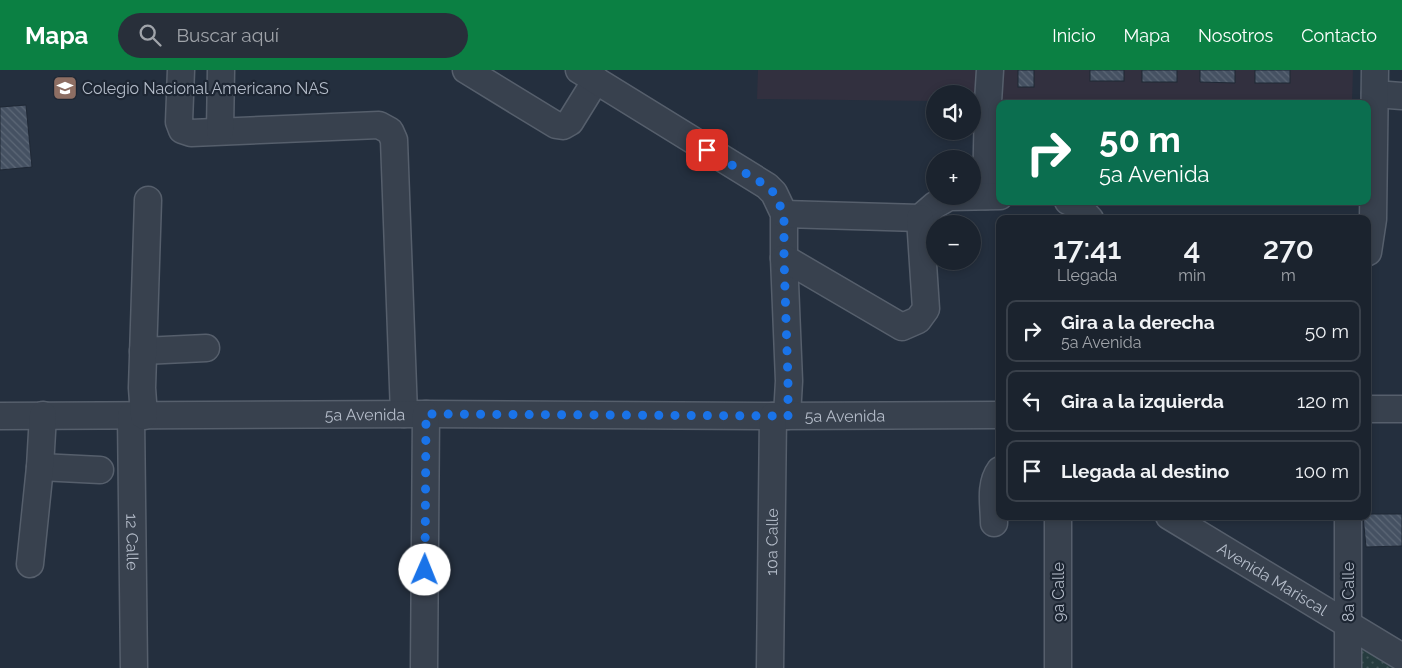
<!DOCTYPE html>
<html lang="es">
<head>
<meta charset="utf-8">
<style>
	:root { --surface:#1b232e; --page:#282f3a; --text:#f1f3f6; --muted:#a0a4aa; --line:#39404a; --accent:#0b8043 }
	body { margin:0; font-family:Raleway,sans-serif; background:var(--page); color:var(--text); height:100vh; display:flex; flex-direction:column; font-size:19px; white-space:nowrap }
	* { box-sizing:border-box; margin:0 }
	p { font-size:16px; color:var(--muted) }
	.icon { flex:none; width:28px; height:28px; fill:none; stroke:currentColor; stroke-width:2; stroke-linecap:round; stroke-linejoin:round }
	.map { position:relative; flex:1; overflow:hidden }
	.details { position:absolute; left:996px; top:145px; width:375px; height:305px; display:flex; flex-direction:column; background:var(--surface); border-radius:10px; box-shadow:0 2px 8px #0003,0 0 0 1px var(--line) }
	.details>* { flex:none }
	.guide { position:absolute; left:996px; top:30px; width:375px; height:105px; border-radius:10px; box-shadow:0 2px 8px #0003,0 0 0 1px var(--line); background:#0b6e4f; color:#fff; overflow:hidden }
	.tools { position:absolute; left:926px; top:15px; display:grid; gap:10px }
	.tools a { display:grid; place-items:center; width:55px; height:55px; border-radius:50%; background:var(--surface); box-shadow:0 2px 8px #0003,0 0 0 1px var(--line); font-size:25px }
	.pin { position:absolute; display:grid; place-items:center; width:42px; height:42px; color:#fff; margin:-21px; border-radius:10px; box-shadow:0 2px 8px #0006 }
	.me { position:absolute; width:55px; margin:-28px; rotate:1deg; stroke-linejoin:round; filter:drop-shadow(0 0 4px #0008) }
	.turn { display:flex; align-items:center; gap:18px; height:105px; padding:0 20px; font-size:22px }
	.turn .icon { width:65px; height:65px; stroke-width:2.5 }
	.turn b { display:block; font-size:35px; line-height:42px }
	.eta { display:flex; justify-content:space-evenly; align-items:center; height:85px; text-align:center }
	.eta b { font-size:30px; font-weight:600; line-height:35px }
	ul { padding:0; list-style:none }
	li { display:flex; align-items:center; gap:15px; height:62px; margin:0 10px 8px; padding:0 10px; border:2px solid var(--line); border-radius:10px }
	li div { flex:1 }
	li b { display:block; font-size:19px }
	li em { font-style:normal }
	header { display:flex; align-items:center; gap:30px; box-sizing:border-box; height:70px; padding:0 25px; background:var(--accent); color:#fff }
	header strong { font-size:24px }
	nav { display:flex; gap:28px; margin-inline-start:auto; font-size:18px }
	.search { width:350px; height:45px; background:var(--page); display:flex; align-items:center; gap:12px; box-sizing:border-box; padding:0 18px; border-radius:28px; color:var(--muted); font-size:19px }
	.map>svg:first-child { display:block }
	.medical { fill:#32303f }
	.garden { fill:url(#garden-dots) }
	.building { fill:url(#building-back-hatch); stroke:#1f2835 }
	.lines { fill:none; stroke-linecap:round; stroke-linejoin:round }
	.minor-casing { stroke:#565f6c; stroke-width:29 }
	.minor { stroke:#38414e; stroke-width:26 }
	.route { stroke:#1a73e8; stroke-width:9; stroke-dasharray:0 16.2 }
	.labels { text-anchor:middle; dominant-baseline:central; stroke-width:4.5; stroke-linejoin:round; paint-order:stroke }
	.poi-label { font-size:16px; fill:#b4bcc9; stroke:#1d2633; text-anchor:start }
	.street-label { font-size:16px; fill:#b4bcc9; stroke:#1d2633 }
</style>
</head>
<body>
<header>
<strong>Mapa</strong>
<div class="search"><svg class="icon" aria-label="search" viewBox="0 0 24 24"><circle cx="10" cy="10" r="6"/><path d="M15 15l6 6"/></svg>Buscar aquí</div>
<nav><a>Inicio</a><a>Mapa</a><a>Nosotros</a><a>Contacto</a></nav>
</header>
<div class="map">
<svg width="1402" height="598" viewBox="0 0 1402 598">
	<defs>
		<pattern id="garden-dots" width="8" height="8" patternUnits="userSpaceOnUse" patternTransform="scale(1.25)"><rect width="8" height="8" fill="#263c3f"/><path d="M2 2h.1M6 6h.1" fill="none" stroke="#435659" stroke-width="1.8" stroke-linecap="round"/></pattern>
		<pattern id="building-back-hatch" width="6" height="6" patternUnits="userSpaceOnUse" patternTransform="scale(1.25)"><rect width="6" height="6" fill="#455162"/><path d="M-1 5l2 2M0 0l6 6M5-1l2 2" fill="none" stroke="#5d6877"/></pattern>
	</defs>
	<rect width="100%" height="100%" fill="#242f3e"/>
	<path class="medical" d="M758,0H1353L1352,33L973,31L972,24H935V31L757,29Z"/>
	<path class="garden" d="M1356,557L1402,598H1353Z"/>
	<g class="building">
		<rect x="1018" y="0" width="16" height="17"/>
		<rect x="1090" y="0" width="34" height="11"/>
		<rect x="1142" y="0" width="35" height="12"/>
		<path d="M1200,0H1235V13L1200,12Z"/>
		<rect x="1255" y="0" width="35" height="13"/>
		<path d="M26,35L32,97L0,100V37Z"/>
		<path d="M1368,444H1402V476L1366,477L1363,446H1368Z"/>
	</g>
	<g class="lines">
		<defs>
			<g id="minor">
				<path d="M181,0L179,52L182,60L191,63L379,55L390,61L394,70L404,344"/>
				<path d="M466,0L556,55L563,56L570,52L596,10"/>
				<path d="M579,0L767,116L774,123L784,144V188L789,311L787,346"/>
				<path d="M1375,24L1402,26"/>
				<path d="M220,61L221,0"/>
				<path d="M986,126L988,32L990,0"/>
				<path d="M1068,131L1077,135L1090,149"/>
				<path d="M784,144L920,148L935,135L949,127L1000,126"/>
				<path d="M1368,182L1373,149L1375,0"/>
				<path d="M784,188L902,257L918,250L926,239L920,148"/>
				<path d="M143,281L206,278"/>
				<path d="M1368,339H1402"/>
				<path id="s1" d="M0,346L426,344L773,346L1000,345"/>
				<path id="s2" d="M131,346L134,598"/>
				<path d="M144,346L142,318L148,130"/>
				<path d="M40,397L100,400"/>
				<path d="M1058,446V598"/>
				<path id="s3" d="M1169,446L1402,587"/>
				<path d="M1348,446V598"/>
				<path d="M994,453C994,436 989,415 1000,400"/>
				<path d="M30,494L40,397L43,345"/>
				<path d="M424,598L426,344"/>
				<path id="s4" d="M770,598L773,346"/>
			</g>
		</defs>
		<use href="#minor" class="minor-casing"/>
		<use href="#minor" class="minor"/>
	</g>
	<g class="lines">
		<path class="route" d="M425,500L426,344L788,346V311L784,188V144L774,123L767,116L707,80"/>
	</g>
	<defs>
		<symbol id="school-square" viewBox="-11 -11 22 22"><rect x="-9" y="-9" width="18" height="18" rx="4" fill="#8d6e63" stroke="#1d2633"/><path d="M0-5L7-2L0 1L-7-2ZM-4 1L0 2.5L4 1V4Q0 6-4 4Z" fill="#fff"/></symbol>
	</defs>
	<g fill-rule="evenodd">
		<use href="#school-square" x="51" y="4" width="28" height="28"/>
	</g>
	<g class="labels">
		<g class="poi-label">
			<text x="82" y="18">Colegio Nacional Americano NAS</text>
		</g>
		<g class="street-label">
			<text stroke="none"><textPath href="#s1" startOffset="365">5a Avenida</textPath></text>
			<text stroke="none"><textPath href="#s1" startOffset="845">5a Avenida</textPath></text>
			<text stroke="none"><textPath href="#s2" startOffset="126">12 Calle</textPath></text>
			<text stroke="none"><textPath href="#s4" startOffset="126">10a Calle</textPath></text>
			<text stroke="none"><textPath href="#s3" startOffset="121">Avenida Mariscal</textPath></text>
			<text transform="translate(1058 522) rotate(-90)">9a Calle</text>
			<text transform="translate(1348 522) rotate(-90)">8a Calle</text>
		</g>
	</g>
</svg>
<div class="tools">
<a><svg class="icon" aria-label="sound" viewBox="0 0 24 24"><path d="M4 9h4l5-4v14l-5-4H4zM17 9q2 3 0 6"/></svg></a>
<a>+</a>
<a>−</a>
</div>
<div class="pin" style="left:707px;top:80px;background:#d93025"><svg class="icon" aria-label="arrive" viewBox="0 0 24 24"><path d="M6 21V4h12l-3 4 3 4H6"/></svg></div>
<svg class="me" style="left:425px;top:500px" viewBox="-20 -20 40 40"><circle r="19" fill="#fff"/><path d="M0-13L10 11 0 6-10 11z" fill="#1a73e8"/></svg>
<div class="guide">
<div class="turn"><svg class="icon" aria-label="right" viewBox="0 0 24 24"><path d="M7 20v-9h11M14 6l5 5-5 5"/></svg><div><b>50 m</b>5a Avenida</div></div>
</div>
<section class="details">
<div class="eta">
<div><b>17:41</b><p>Llegada</p></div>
<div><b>4</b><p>min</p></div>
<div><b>270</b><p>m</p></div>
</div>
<ul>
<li><svg class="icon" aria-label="right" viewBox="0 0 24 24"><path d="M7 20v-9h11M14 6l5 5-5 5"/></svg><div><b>Gira a la derecha</b><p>5a Avenida</p></div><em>50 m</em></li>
<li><svg class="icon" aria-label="left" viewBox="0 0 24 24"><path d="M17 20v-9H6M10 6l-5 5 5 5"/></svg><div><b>Gira a la izquierda</b></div><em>120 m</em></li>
<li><svg class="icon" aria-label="arrive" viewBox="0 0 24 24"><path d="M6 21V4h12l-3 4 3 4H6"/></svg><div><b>Llegada al destino</b></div><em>100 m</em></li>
</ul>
</section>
</div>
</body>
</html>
